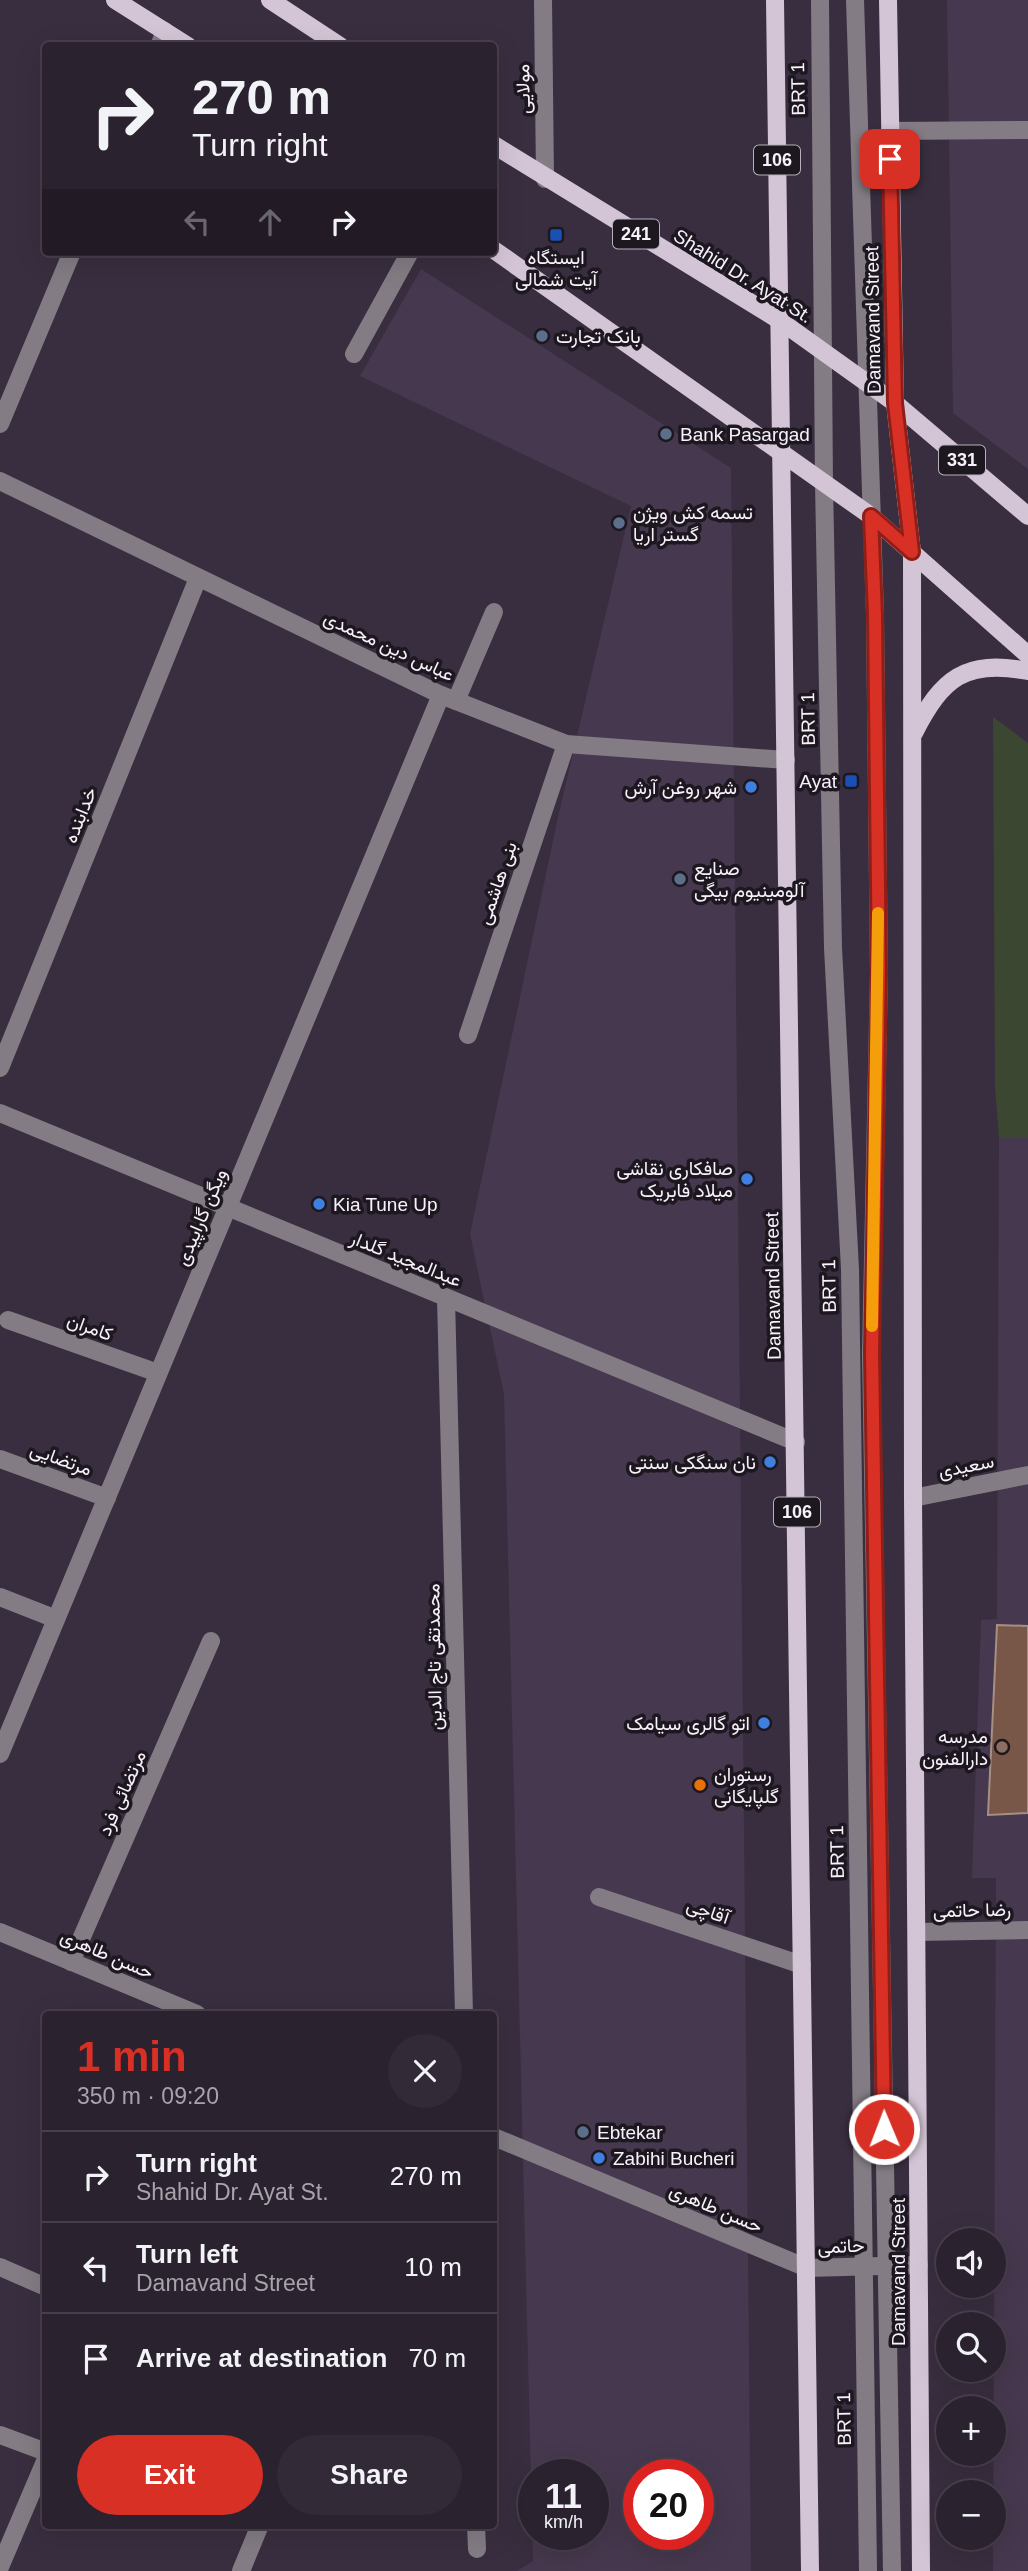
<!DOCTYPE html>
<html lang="en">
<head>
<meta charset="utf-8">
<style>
	:root { --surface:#2b222f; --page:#332a37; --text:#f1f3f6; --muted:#a6a4aa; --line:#473f4b; --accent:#d93025 }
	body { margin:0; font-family:Arial,Vazirmatn,sans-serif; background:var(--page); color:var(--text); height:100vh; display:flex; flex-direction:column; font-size:26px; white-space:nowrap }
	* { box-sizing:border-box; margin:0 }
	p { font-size:23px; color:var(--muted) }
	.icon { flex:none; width:38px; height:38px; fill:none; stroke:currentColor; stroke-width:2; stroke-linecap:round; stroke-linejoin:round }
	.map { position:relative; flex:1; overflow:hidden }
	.details { position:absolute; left:42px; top:2011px; width:455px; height:518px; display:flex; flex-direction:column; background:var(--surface); border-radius:7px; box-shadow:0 7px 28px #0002,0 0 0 2px var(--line) }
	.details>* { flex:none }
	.hud { position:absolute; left:42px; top:42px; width:455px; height:214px; border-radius:7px; box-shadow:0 7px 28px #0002,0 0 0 2px var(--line); background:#2b222f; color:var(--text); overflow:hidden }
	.buttons { position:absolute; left:936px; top:2228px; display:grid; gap:14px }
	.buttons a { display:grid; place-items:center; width:70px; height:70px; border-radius:50%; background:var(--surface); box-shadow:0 7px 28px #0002,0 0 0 2px var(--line); font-size:35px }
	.speed { position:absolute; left:518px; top:2459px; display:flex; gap:14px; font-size:35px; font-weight:700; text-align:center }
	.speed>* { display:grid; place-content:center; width:91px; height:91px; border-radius:50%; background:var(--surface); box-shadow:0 7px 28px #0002,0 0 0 2px var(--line); line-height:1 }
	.speed small { font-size:18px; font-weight:400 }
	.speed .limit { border:10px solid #d22; background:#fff; color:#111 }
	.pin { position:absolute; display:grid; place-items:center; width:60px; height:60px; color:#fff; margin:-30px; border-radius:14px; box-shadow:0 4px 10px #0006 }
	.me { position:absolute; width:77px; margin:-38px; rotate:359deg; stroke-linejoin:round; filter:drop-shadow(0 0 5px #0008) }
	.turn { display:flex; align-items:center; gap:24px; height:147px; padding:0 35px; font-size:32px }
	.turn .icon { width:91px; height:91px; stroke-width:2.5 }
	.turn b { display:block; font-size:49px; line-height:60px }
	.lanes { display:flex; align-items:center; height:66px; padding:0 35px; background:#0003; justify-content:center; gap:35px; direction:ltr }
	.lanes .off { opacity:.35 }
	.round { display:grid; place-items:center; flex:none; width:74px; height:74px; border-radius:37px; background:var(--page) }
	.headline { display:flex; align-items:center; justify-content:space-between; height:119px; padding:0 35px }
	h1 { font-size:42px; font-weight:800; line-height:52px; color:var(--accent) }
	.primary-button { display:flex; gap:14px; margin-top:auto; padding:14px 35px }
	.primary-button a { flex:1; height:80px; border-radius:42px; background:var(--accent); color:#fff; font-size:28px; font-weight:800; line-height:80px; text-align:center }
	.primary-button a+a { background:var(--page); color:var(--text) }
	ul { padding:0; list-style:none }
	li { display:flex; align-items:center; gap:21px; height:91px; padding:0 35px; border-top:2px solid var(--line) }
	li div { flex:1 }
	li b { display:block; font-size:26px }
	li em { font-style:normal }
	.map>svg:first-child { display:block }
	.built { fill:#46384e; fill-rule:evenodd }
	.green { fill:#3c4732 }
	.building { fill:#785648; stroke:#a78f85; stroke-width:2 }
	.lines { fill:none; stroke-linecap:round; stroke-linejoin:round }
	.minor { stroke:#837c84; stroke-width:18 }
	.major { stroke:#d4c5d6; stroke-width:18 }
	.route-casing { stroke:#8d1f18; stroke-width:18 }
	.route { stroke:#d93025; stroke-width:12 }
	.slow { stroke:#f59e0b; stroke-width:12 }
	.transit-dot { fill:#1a4fb4; stroke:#1d1820; stroke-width:2.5 }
	.service-dot { fill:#5c6f8a; stroke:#1d1820; stroke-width:2.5 }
	.shop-dot { fill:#3f7fe0; stroke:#1d1820; stroke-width:2.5 }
	.education-dot { fill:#8d6e63; stroke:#1d1820; stroke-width:2.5 }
	.food-dot { fill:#e8710a; stroke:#1d1820; stroke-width:2.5 }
	.labels { text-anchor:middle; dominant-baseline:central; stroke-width:7; stroke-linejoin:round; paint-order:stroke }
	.shield { fill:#1d1820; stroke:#b6b0ba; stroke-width:2 }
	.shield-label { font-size:18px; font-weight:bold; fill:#f8f1fc }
	.street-label { font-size:19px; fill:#f8f1fc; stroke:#1d1820 }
	.poi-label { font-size:19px; fill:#f8f1fc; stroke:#1d1820; text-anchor:start }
</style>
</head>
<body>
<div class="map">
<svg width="1028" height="2571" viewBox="0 0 1028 2571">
	<rect width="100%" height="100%" fill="#392e3f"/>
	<g class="built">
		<path d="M947,0H1028V469L953,413Z"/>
		<path d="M421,269L731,468L751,2571H517L533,2561L504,1394L470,1234L558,817L631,506L360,376ZM534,2474H593V2534H534ZM639,2474H698V2534H639Z"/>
		<path d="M999,1138H1028V2571H993L996,1878H972L981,1620L997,1619Z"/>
	</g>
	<path class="green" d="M993,717L1028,743V1138H999L995,1087Z"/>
	<path class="building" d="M997,1625L1028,1626V1813L988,1815Z"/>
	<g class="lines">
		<g class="minor">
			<path d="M543,0L545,179"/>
			<path d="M820,0L824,483L833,948L850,1269L868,2571"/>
			<path d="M855,0L875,615L879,973L871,1354L892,2571"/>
			<path d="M159,46L165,31"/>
			<path d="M890,131L1028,130"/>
			<path d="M354,354L410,252"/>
			<path d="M0,424L72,252"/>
			<path d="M0,481L441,695L566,744L786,760"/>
			<path d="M456,701L494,612"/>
			<path d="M468,1035L566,744"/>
			<path d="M0,1068L198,578"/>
			<path d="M0,1113L796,1442"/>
			<path d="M446,1298L464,2014"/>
			<path d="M8,1320L158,1373"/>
			<path d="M0,1459L107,1498"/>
			<path d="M913,1498L1028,1475"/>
			<path d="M0,1597L56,1619"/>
			<path d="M0,1754L441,695"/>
			<path d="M599,1897L802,1965"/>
			<path d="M0,1932L197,2014"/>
			<path d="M917,1932L1028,1930"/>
			<path d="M71,1962L211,1641"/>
			<path d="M494,2137L807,2268L919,2265"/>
			<path d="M0,2267L46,2287"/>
			<path d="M0,2435L46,2452"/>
			<path d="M476,2525L477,2549"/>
			<path d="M0,2567L46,2459"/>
			<path d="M241,2571L260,2525"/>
		</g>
		<g class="major">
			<path d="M115,0L188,46"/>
			<path d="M270,0L340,46"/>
			<path d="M775,0L810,2571"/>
			<path d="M888,0L895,403L912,552L913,1498L921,2571"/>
			<path d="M494,145L779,320L895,403L1028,516"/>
			<path d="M494,250L871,516L1028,655"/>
			<path d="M914,733C942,678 965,659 1028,671"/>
		</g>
	</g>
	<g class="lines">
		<defs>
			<path id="route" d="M884,2129L872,1354L879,973L875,615L871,516L912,552L895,403L890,159"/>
		</defs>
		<use href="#route" class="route-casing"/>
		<use href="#route" class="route"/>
		<path class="slow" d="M872,1326L878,913"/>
	</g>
	<g class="transit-dot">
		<rect x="549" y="228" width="14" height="14" rx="3.5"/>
		<rect x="844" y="774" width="14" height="14" rx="3.5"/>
	</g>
	<g class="service-dot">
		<circle cx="542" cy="336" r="7"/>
		<circle cx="666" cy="434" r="7"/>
		<circle cx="619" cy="523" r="7"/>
		<circle cx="680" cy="879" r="7"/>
		<circle cx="583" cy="2132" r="7"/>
	</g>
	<g class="shop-dot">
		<circle cx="751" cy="787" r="7"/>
		<circle cx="747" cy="1179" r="7"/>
		<circle cx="319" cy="1204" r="7"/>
		<circle cx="770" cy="1462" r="7"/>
		<circle cx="764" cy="1723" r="7"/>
		<circle cx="599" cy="2158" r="7"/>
	</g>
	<circle class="education-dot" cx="1002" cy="1747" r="7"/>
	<circle class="food-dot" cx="700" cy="1785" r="7"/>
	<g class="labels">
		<g class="shield">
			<rect x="754" y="145.5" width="46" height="29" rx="5"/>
			<rect x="613" y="219.5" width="46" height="29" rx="5"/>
			<rect x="939" y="445.5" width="46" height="29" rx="5"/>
			<rect x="774" y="1497.5" width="46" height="29" rx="5"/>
		</g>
		<g class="shield-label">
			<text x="777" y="160">106</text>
			<text x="636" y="234">241</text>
			<text x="962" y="460">331</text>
			<text x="797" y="1512">106</text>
		</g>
		<g class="street-label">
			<text transform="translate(523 89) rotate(-91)">مولایی</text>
			<text transform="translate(798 89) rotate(-91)">BRT 1</text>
			<text transform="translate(743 276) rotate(32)">Shahid Dr. Ayat St.</text>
			<text transform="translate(873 320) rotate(-91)">Damavand Street</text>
			<text transform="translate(389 646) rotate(25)">عباس دین محمدی</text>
			<text transform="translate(808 719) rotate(-91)">BRT 1</text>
			<text transform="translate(80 815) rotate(-68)">خدابنده</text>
			<text transform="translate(497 883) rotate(-71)">بنی هاشمی</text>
			<text transform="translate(201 1217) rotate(-67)">ویگن گاراپیدی</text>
			<text transform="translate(406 1259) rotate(22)">عبدالمجید گلدار</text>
			<text transform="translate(773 1286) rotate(-91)">Damavand Street</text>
			<text transform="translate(829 1286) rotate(-91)">BRT 1</text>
			<text transform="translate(90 1327) rotate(20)">کامران</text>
			<text transform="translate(61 1459) rotate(20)">مرتضایی</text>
			<text transform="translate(966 1466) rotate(-11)">سعیدی</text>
			<text transform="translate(434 1657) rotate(-91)">محمدتقی تاج الدین</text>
			<text transform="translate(122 1793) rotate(-66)">مرتضائی فرد</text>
			<text transform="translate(837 1852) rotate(-91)">BRT 1</text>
			<text transform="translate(972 1910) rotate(-1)">رضا حاتمی</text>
			<text transform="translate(708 1911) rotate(19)">آقاچی</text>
			<text transform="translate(107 1954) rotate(23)">حسن طاهری</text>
			<text transform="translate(716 2208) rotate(23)">حسن طاهری</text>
			<text transform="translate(841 2246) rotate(-2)">حاتمی</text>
			<text transform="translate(898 2272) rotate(-90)">Damavand Street</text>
			<text transform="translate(844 2419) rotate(-91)">BRT 1</text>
		</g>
		<g class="poi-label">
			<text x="556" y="257" text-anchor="middle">ایستگاه<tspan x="556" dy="22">آیت شمالی</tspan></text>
			<text x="556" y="336">بانک تجارت</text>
			<text x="680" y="434">Bank Pasargad</text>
			<text x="633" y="512">تسمه کش ویژن<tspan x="633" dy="22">گستر اریا</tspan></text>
			<text x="837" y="781" text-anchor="end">Ayat</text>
			<text x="737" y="787" text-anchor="end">شهر روغن آرش</text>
			<text x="694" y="868">صنایع<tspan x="694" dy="22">آلومینیوم بیگی</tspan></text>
			<text x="733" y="1168" text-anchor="end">صافکاری نقاشی<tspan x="733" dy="22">میلاد فابریک</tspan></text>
			<text x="333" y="1204">Kia Tune Up</text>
			<text x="756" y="1462" text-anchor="end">نان سنگکی سنتی</text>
			<text x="750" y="1723" text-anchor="end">اتو گالری سیامک</text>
			<text x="988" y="1736" text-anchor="end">مدرسه<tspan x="988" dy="22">دارالفنون</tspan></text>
			<text x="714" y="1774">رستوران<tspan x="714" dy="22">گلپایگانی</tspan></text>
			<text x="597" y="2132">Ebtekar</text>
			<text x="613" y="2158">Zabihi Bucheri</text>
		</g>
	</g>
</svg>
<div class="buttons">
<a><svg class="icon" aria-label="sound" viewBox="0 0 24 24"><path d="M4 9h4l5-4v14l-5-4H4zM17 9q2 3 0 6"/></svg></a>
<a><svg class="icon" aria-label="search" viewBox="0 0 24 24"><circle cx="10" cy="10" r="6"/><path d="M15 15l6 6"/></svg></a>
<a>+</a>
<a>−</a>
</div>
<div class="speed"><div>11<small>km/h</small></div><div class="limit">20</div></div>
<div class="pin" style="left:890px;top:159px;background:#d93025"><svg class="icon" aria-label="arrive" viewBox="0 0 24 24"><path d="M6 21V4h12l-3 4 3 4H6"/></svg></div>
<svg class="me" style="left:884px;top:2129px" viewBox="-20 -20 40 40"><circle r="17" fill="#d93025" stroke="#fff" stroke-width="3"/><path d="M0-11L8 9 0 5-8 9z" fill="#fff"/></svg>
<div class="hud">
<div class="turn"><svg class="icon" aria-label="right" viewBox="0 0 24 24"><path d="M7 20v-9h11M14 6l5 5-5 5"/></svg><div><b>270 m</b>Turn right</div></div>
<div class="lanes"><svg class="icon off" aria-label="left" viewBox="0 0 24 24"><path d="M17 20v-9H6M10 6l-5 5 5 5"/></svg><svg class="icon off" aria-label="ahead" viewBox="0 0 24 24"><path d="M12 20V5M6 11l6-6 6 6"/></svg><svg class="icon" aria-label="right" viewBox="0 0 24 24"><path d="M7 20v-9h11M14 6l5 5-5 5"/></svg></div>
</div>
<section class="details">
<div class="headline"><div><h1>1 min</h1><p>350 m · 09:20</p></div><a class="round"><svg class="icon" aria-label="close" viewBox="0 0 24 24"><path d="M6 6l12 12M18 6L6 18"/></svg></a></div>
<ul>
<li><svg class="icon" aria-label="right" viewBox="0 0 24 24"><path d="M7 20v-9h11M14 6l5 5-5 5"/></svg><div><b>Turn right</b><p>Shahid Dr. Ayat St.</p></div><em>270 m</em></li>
<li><svg class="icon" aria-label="left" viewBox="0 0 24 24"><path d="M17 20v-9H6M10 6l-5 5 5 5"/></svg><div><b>Turn left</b><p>Damavand Street</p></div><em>10 m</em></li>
<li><svg class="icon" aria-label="arrive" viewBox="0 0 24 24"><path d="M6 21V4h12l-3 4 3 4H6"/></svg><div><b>Arrive at destination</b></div><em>70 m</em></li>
</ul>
<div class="primary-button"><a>Exit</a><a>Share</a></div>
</section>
</div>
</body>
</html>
